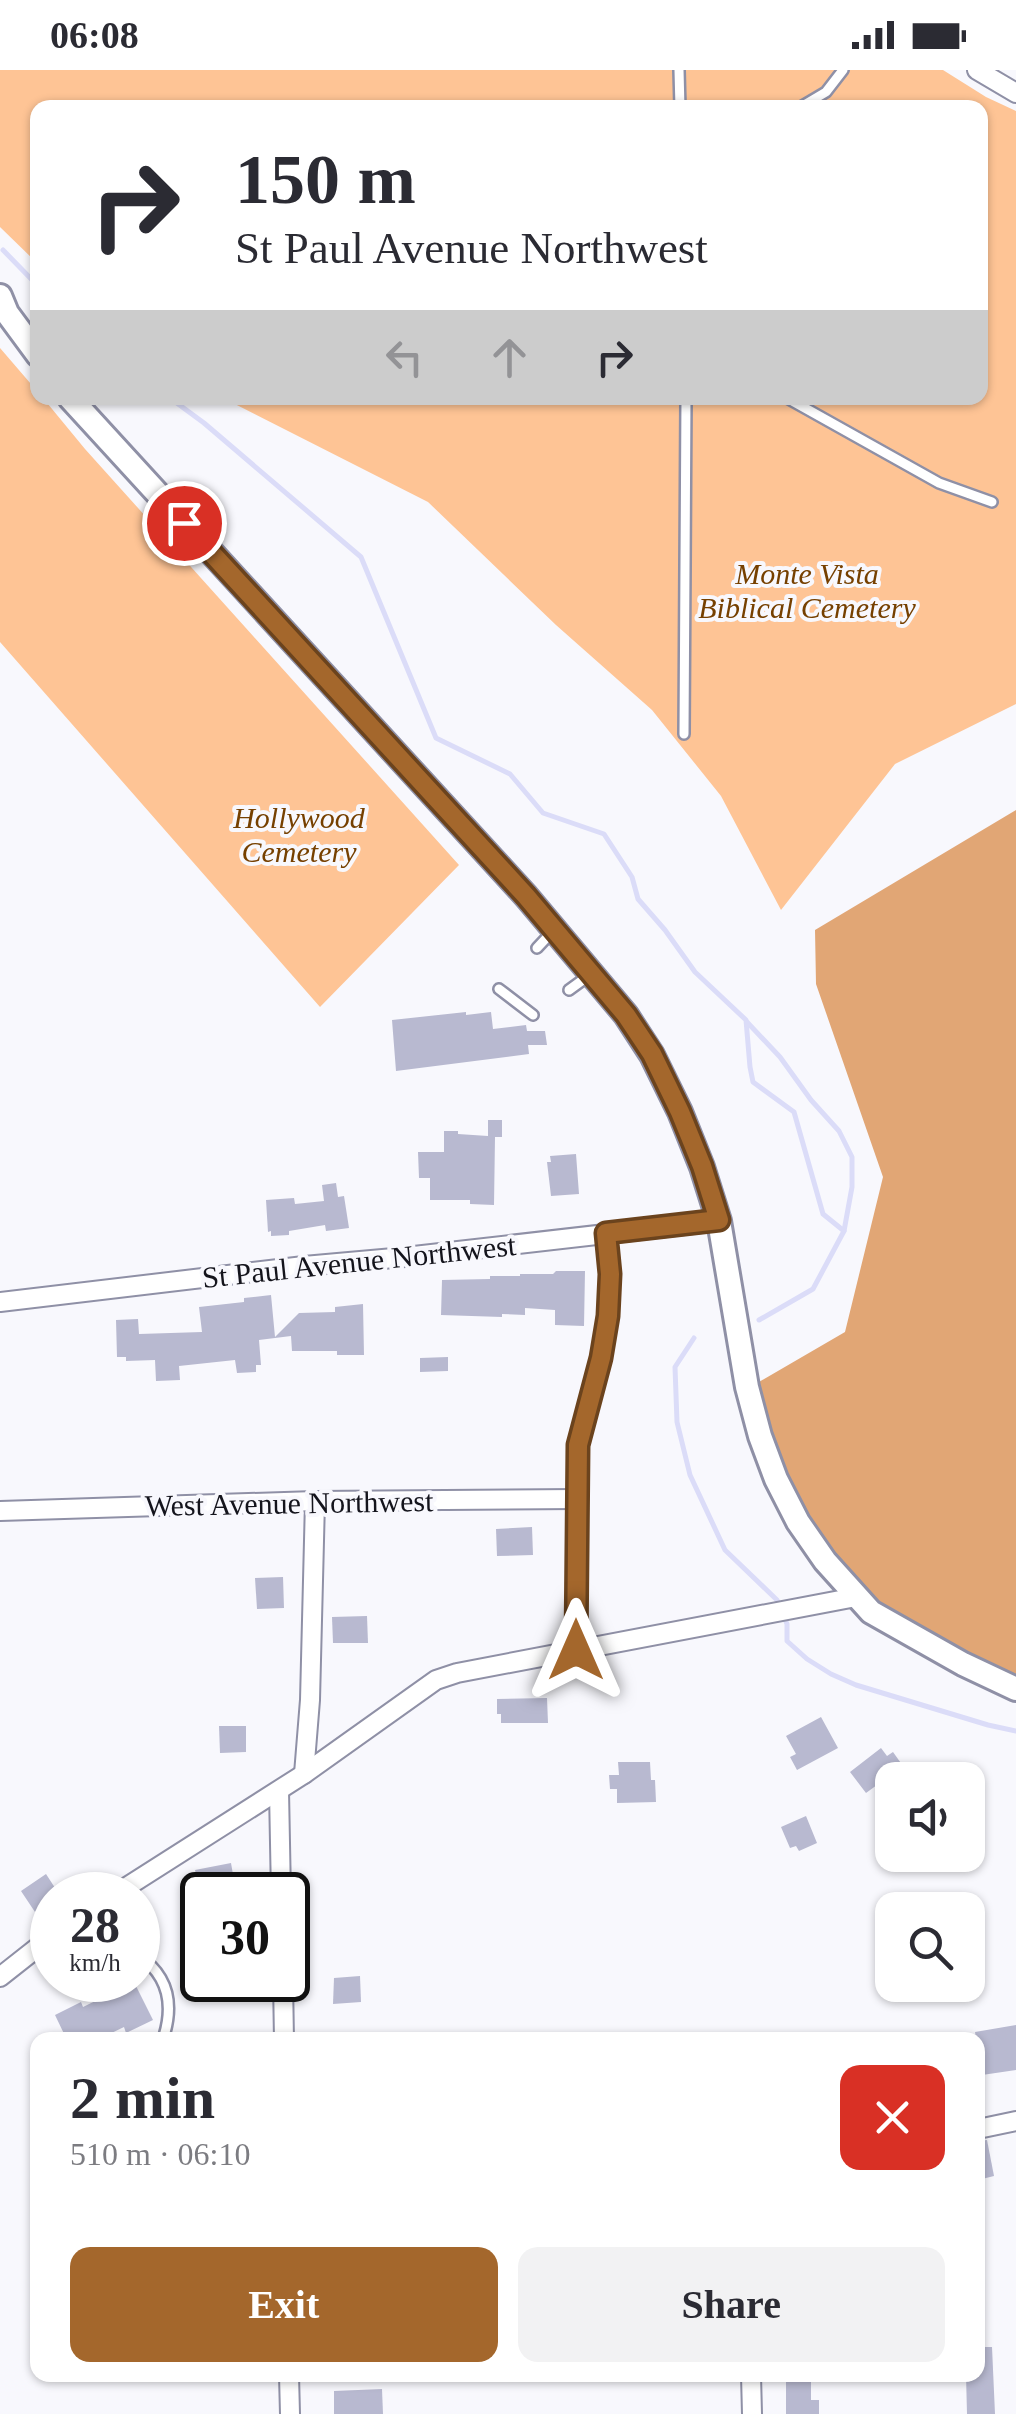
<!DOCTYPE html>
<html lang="en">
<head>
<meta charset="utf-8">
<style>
	:root { --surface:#fff; --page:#f2f2f3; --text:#2b2b33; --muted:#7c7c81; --accent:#a4672c }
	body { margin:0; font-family:"Times New Roman",serif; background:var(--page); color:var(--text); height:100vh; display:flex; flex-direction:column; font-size:38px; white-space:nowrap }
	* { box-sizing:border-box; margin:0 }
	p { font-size:32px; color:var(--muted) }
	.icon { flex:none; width:55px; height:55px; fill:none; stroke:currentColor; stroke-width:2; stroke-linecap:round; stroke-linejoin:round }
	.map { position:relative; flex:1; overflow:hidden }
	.drawer { position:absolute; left:30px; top:1962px; width:955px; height:350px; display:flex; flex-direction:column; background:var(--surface); border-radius:20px; box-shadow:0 2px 8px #0004 }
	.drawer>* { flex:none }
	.hud { position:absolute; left:30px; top:30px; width:958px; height:305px; border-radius:20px; box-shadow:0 2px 8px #0004; background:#fff; color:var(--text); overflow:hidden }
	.controls { position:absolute; left:875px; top:1692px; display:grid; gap:20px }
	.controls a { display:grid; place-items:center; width:110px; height:110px; border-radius:20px; background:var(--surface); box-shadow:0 2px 8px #0004; font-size:50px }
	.speed { position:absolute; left:30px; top:1802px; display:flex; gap:20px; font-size:50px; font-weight:700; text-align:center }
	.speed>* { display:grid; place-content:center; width:130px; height:130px; border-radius:50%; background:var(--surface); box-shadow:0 2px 8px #0004; line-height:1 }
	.speed small { font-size:25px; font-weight:400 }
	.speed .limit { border:5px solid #111; border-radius:15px; background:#fff; color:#111 }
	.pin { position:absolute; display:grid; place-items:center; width:85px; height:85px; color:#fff; margin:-42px; border:5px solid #fff; border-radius:50%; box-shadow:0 2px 10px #0007 }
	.me { position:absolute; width:110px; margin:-55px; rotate:0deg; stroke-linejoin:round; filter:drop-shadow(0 0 8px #0008) }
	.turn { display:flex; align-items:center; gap:35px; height:210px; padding:0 40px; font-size:45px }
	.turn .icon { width:130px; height:130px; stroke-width:2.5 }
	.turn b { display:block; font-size:70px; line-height:85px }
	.lanes { display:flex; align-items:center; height:95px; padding:0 40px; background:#0003; justify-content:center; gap:50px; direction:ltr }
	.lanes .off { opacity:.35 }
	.round { display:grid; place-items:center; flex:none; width:105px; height:105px; border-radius:20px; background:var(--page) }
	.summary { display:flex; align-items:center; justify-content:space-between; height:170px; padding:0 40px }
	h1 { font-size:60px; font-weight:700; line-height:75px }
	.primary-button { display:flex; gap:20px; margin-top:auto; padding:20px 40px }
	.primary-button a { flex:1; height:115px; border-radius:20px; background:var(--accent); color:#fff; font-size:40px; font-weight:700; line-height:115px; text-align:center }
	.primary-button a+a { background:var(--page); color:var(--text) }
	.status { display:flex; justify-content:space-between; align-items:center; height:70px; padding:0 50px; background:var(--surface); direction:ltr }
	.status svg { height:28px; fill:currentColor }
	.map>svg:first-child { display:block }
	.green { fill:#fec495 }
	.forest { fill:#e1a675 }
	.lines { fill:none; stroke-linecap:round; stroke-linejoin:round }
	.stream { stroke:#dbdcf8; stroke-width:5 }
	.building { fill:#b8b9d0 }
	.lane-casing { stroke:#8f90a6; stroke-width:14 }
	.street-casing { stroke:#8f90a6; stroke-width:22 }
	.secondary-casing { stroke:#8f90a6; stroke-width:28 }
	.lane { stroke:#fff; stroke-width:9 }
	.street { stroke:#fff; stroke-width:18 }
	.secondary { stroke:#fff; stroke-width:22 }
	.route-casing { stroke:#6b431d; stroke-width:25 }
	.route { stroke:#a4672c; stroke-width:18 }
	.labels { text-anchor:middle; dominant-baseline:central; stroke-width:8; stroke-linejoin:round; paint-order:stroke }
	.park-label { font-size:30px; font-style:italic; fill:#764000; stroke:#f8f8fd }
	.street-label { font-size:30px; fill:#14141c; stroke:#f8f8fd }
</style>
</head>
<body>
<div class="status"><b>06:08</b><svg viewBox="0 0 49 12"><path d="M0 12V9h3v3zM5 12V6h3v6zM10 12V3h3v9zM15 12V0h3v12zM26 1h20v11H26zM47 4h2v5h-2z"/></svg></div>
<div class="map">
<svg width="1016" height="2344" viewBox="0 0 1016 2344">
	<rect width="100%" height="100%" fill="#f8f8fd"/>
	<g class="green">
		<path d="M0,0H943L986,27L1016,41V634L895,694L781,840L721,726L652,640L556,555L428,432L223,328H980V38H38L37,193L0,157Z"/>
		<path d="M0,278L37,321L38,328H43L85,379L459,795L320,937L0,572Z"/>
	</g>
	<path class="forest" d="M1016,740V1630L859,1540L795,1438L752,1316L845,1262L883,1107L816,914L815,860Z"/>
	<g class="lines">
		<g class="stream">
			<path d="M3,180L38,216"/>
			<path d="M170,328L204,353L361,487L436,668L510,704L543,743L604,764L632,807L638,829L665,860L695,902L746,950L750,997L753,1012L794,1042L823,1144L844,1161L813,1219L759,1250"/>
			<path d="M747,952L780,987L811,1030L839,1061L852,1087V1117L844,1161"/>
			<path d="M694,1268L675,1297L677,1352L690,1405L725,1480L777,1530L787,1554V1571L807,1589L831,1604L856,1615L988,1655L1016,1661"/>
		</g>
	</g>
	<g class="building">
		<path d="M466,942V945L491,942L493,959L526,955L527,961H545L547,975H528L529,984L396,1001L392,950Z"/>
		<path d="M488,1050H502V1067H495L494,1135L470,1134V1130H430V1108H419L418,1082H444V1061H458V1064L488,1066Z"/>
		<path d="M576,1084L579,1124L551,1126L547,1092H551L550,1086Z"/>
		<path d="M336,1113L338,1127L344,1126L349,1158L326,1161L325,1155L289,1161V1165L271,1166V1161L268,1162L266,1130L294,1128L295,1134L324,1131L322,1115Z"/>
		<path d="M556,1201H585L584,1256L555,1255V1240L525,1238V1245L502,1244V1247L441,1245L442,1210L490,1209V1206H520V1204H553Z"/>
		<path d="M271,1225L275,1267L299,1243L335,1242V1237L363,1234L364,1285H337V1281H292L291,1266L259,1270L261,1295H256V1302L237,1303L235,1290L179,1296L180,1310L156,1311L155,1290L126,1291V1287H117L116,1250L138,1249L139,1264L202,1262L199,1237L244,1232V1228Z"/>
		<path d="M448,1287V1301L420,1302V1288Z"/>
		<path d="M532,1457L533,1485L497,1486L496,1459Z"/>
		<path d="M283,1507L284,1538L257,1539L255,1508Z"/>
		<path d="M367,1546L368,1573H333L332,1547Z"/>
		<path d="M547,1628L548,1653H501V1644H497V1629Z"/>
		<path d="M821,1647L838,1678L797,1700L790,1687L796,1684L786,1666Z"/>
		<path d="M219,1656H246V1682L220,1683Z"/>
		<path d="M881,1678L887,1686L893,1682L903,1696L866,1723L850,1702Z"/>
		<path d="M618,1692H650L651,1710H655L656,1732L617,1733V1719H610L609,1705H619Z"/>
		<path d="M806,1746L817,1773L799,1781L796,1776L790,1778L781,1757Z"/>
		<path d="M231,1793L235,1816L185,1825L182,1811L197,1808L195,1800Z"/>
		<path d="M46,1804L59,1824L52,1825L48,1830L49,1832L35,1842L21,1821Z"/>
		<path d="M360,1906L361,1932L333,1934L334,1908Z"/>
		<path d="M134,1912L153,1950L126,1963L124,1957L97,1970H67L55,1945L81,1932L83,1937Z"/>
		<path d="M1016,1955V2000L982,2005L975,1962Z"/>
		<path d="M987,2070L994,2106L978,2110V2071Z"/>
		<path d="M978,2277H992L995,2344H967L966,2305H978Z"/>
		<path d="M786,2305H811V2330H819V2344H786Z"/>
		<path d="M382,2319L383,2344H334V2321Z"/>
	</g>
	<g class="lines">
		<defs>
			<g id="lane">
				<path d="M679,0L680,38"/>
				<path d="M799,38L826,22L843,0"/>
				<path d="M787,328L939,413L992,432"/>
				<path d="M684,664L686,328"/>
				<path d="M537,878L552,862"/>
				<path d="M499,919L533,945"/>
				<path d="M569,920L591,904"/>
				<path d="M138,1885C168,1905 174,1933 164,1966"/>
			</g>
			<g id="street">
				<path d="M977,0L1016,23"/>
				<path d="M0,1232L304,1196L405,1187L719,1151"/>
				<path d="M0,1441L315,1431L577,1429"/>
				<path d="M576,1580L578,1375L601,1287L608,1246L610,1204L606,1163"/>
				<path d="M304,1704L310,1630L315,1431"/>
				<path d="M279,1721L281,1825"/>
				<path d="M114,1825L304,1704L436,1610L457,1603L856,1527"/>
				<path d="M0,1907L52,1866"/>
				<path d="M283,1910L284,1970"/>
				<path d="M978,2059L1016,2051"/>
				<path d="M289,2305L290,2344"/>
				<path d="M751,2305L752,2344"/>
			</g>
			<g id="secondary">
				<path d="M0,226L7,243L38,285"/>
				<path d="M70,328L526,826L626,945L652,985L680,1042L702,1097L719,1151L747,1317L760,1366L776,1409L798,1452L825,1491L871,1542L963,1594L1016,1619"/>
			</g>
		</defs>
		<use href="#lane" class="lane-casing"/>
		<use href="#street" class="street-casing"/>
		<use href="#secondary" class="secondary-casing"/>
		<use href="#lane" class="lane"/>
		<use href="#street" class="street"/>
		<use href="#secondary" class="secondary"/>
	</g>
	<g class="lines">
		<defs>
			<path id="route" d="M184,453L526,826L626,945L652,984L680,1042L702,1096L719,1150L606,1163L610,1204L608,1246L601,1288L578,1375L576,1580"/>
		</defs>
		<use href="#route" class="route-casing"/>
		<use href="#route" class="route"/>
	</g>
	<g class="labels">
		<g class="park-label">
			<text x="807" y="503">Monte Vista<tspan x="807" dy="34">Biblical Cemetery</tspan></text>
			<text x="299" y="747">Hollywood<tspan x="299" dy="34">Cemetery</tspan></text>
		</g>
		<g class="street-label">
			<text transform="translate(359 1191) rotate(-6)">St Paul Avenue Northwest</text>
			<text transform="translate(289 1433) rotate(-1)">West Avenue Northwest</text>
		</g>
	</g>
</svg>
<div class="controls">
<a><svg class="icon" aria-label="sound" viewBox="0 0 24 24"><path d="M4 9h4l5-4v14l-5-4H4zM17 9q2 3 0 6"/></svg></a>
<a><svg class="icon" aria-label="search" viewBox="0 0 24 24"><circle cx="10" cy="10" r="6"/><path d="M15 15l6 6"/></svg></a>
</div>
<div class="speed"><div>28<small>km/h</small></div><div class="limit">30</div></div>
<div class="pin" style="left:184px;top:453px;background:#d93025"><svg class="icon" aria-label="arrive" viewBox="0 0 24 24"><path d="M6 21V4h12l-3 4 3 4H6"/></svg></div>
<svg class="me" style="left:576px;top:1580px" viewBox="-20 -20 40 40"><path d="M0-17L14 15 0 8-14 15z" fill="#a4672c" stroke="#fff" stroke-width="4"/></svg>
<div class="hud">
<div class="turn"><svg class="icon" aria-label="right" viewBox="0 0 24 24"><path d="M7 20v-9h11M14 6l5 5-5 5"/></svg><div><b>150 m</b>St Paul Avenue Northwest</div></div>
<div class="lanes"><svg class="icon off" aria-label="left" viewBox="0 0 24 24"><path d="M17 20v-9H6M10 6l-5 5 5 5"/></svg><svg class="icon off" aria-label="ahead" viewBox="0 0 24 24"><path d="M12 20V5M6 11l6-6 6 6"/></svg><svg class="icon" aria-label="right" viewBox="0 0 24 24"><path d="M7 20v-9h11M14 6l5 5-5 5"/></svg></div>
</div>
<section class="drawer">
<div class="summary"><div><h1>2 min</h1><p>510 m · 06:10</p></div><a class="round" style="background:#d93025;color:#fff"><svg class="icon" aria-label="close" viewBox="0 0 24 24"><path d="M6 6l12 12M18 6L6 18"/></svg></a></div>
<div class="primary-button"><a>Exit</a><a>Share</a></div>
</section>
</div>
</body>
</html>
